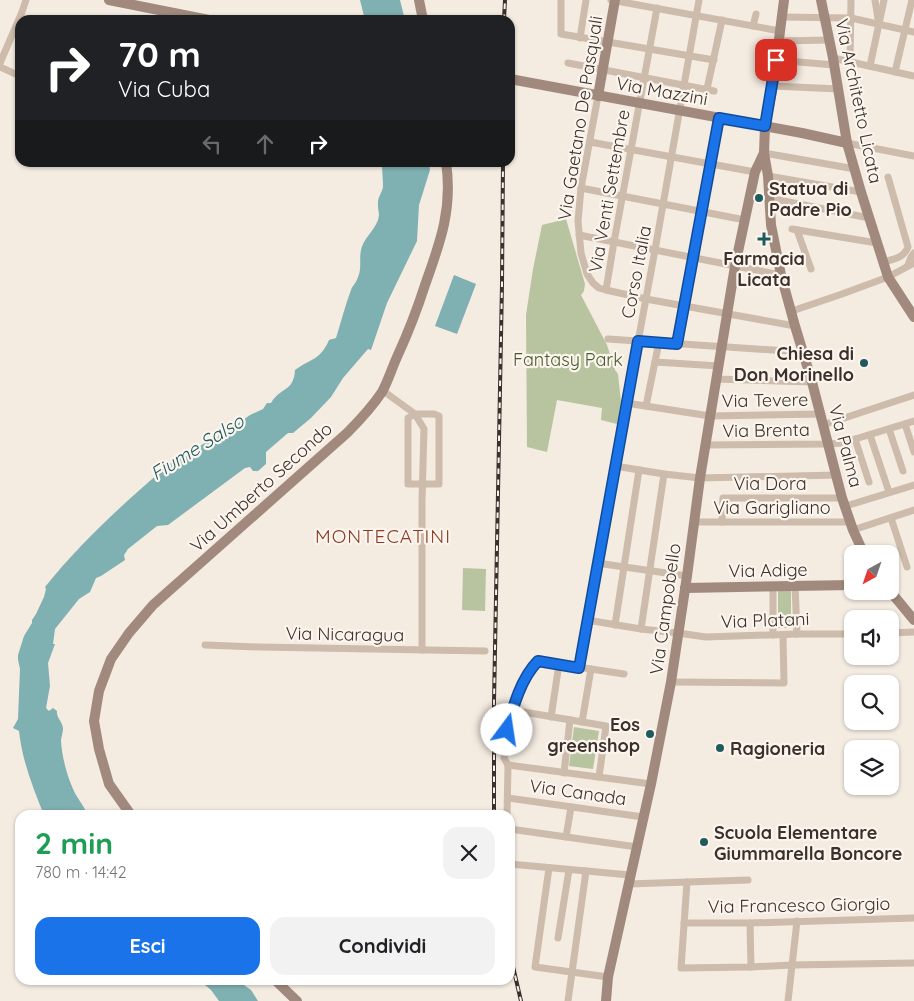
<!DOCTYPE html>
<html lang="it">
<head>
<meta charset="utf-8">
<style>
	:root { --surface:#fff; --page:#f2f2f2; --text:#202124; --muted:#757577; --accent:#1a73e8 }
	body { margin:0; font-family:Quicksand,sans-serif; background:var(--page); color:var(--text); height:100vh; display:flex; flex-direction:column; font-size:19px; white-space:nowrap }
	* { box-sizing:border-box; margin:0 }
	p { font-size:16px; color:var(--muted) }
	.icon { flex:none; width:28px; height:28px; fill:none; stroke:currentColor; stroke-width:2; stroke-linecap:round; stroke-linejoin:round }
	.map { position:relative; flex:1; overflow:hidden }
	.panel { position:absolute; left:15px; top:810px; width:500px; height:175px; display:flex; flex-direction:column; background:var(--surface); border-radius:15px; box-shadow:0 1px 4px #0004 }
	.panel>* { flex:none }
	.guide { position:absolute; left:15px; top:15px; width:500px; height:152px; border-radius:15px; box-shadow:0 1px 4px #0004; background:#202124; color:#fff; overflow:hidden }
	.needle { width:32px; rotate:220deg }
	.buttons { position:absolute; left:844px; top:545px; display:grid; gap:10px }
	.buttons a { display:grid; place-items:center; width:55px; height:55px; border-radius:10px; background:var(--surface); box-shadow:0 1px 4px #0004; font-size:25px }
	.pin { position:absolute; display:grid; place-items:center; width:42px; height:42px; color:#fff; margin:-21px; border-radius:10px; box-shadow:0 2px 8px #0006 }
	.me { position:absolute; width:55px; margin:-28px; rotate:14deg; stroke-linejoin:round; filter:drop-shadow(0 0 4px #0008) }
	.turn { display:flex; align-items:center; gap:18px; height:105px; padding:0 20px; font-size:22px }
	.turn .icon { width:65px; height:65px; stroke-width:2.5 }
	.turn b { display:block; font-size:35px; line-height:42px }
	.lanes { display:flex; align-items:center; height:48px; padding:0 20px; background:#0003; justify-content:center; gap:25px; direction:ltr }
	.lanes .off { opacity:.35 }
	.round { display:grid; place-items:center; flex:none; width:52px; height:52px; border-radius:15px; background:var(--page) }
	.head { display:flex; align-items:center; justify-content:space-between; height:85px; padding:0 20px }
	h1 { font-size:30px; font-weight:800; line-height:38px; color:#1e9e55 }
	.cta { display:flex; gap:10px; margin-top:auto; padding:10px 20px }
	.cta a { flex:1; height:58px; border-radius:15px; background:var(--accent); color:#fff; font-size:20px; font-weight:800; line-height:58px; text-align:center }
	.cta a+a { background:var(--page); color:var(--text) }
	.map>svg:first-child { display:block }
	.green { fill:#b8c4a0 }
	.water { fill:#7fb0b2 }
	.lines { fill:none; stroke-linecap:round; stroke-linejoin:round }
	.street { stroke:#cdbbac; stroke-width:7 }
	.secondary { stroke:#a18a7d; stroke-width:10 }
	.rail-casing { stroke:#3b302b; stroke-width:4 }
	.rail { stroke:#fbf5ee; stroke-width:2; stroke-dasharray:5.5; stroke-linecap:butt }
	.route-casing { stroke:#114b97; stroke-width:12 }
	.route { stroke:#1a73e8; stroke-width:9 }
	.poi-dot { fill:#1f5a5e; stroke:#fbf5ee; stroke-width:2 }
	.labels { text-anchor:middle; dominant-baseline:central; stroke-width:4.5; stroke-linejoin:round; paint-order:stroke }
	.street-label { font-size:18px; fill:#3b302b; stroke:#fbf5ee }
	.poi-label { font-size:18px; font-weight:bold; fill:#3b302b; stroke:#fbf5ee; text-anchor:start }
	.park-label { font-size:18px; fill:#4a5a2e; stroke:#fbf5ee }
	.water-label { font-size:19px; font-style:italic; fill:#1f5a5e; stroke:#fbf5ee }
	.neighbourhood-label { font-size:19px; letter-spacing:1px; fill:#8c3b22; stroke:#fbf5ee }
</style>
</head>
<body>
<div class="map">
<svg width="914" height="1001" viewBox="0 0 914 1001">
	<rect width="100%" height="100%" fill="#f4ebe1"/>
	<g class="green">
		<path d="M566,219L585,284L584,291L581,295L607,345L615,370L618,374L621,402L617,424L601,420L602,408L557,400L547,452L527,447L526,315L533,269L542,225Z"/>
		<path d="M463,568L486,569L485,611L462,610Z"/>
		<rect x="778" y="590" width="13" height="38"/>
		<path d="M574,727L599,731L593,769L569,766Z"/>
	</g>
	<g class="water">
		<path d="M360,0H400L405,20H365Z"/>
		<path d="M382,163H429L430,170L419,205L417,241L387,303L371,350L368,349L343,378L331,397L311,418L293,433H288L266,452V464L258,471H253L250,467L245,468L168,525L157,526L128,549L124,555L125,560L101,576L96,578L90,592L79,599L55,629L53,644H55L48,663L50,686L46,708L49,711L53,708L57,711C56,718 63,722 63,729C63,733 61,737 61,741C62,758 68,780 76,795C80,802 85,808 88,815H44C33,788 22,760 19,731L13,728L18,719L20,669L18,660V655L24,636L32,623V620L36,614L44,597L46,589L45,587C81,542 123,504 166,467L174,460L187,456L207,441L216,440L218,437L219,432L224,430L232,428L250,415L263,409L267,403H271C280,387 294,392 295,370C311,358 320,361 329,340L336,338C341,322 345,306 351,290C352,286 357,282 358,277C362,268 359,259 361,250C363,239 374,231 378,220C380,213 378,212 378,205C377,198 382,193 383,187C383,179 382,171 382,163Z"/>
		<path d="M454,275L476,284L457,334L435,326Z"/>
		<path d="M199,980H237L251,990L258,1001H219L211,990Z"/>
	</g>
	<g class="lines">
		<g class="street">
			<path d="M561,0V34L714,60"/>
			<path d="M611,0L780,31"/>
			<path d="M875,0L878,19"/>
			<path d="M782,17L851,18L914,32"/>
			<path d="M753,26L756,14"/>
			<path d="M580,38L586,0"/>
			<path d="M779,41L829,40"/>
			<path d="M833,58L914,76"/>
			<path d="M776,60L834,65"/>
			<path d="M850,62L851,0"/>
			<path d="M0,63L22,12L26,0"/>
			<path d="M568,63L714,91"/>
			<path d="M870,66L884,0"/>
			<path d="M0,67L20,76"/>
			<path d="M895,72L912,0"/>
			<path d="M773,86L839,89"/>
			<path d="M707,89L722,20"/>
			<path d="M598,96L581,188L578,221L581,253L587,274L593,283L599,288L606,290L646,299L795,326"/>
			<path d="M590,142L755,172"/>
			<path d="M847,143L914,156"/>
			<path d="M764,153L855,169"/>
			<path d="M768,176L861,192"/>
			<path d="M581,188L745,220"/>
			<path d="M769,198L869,218"/>
			<path d="M792,229L877,243"/>
			<path d="M797,230L811,269"/>
			<path d="M579,235L781,275"/>
			<path d="M883,262C894,259 904,258 908,247L888,177"/>
			<path d="M908,265L911,257L914,253"/>
			<path d="M606,290L614,242L657,8"/>
			<path d="M792,311L842,294L888,277L914,263"/>
			<path d="M608,339L803,352"/>
			<path d="M677,344L719,118"/>
			<path d="M655,362L719,366"/>
			<path d="M716,379L812,382"/>
			<path d="M382,390L415,414L424,429L422,501V650"/>
			<path d="M626,403L710,416L821,414"/>
			<path d="M646,406L659,342"/>
			<path d="M415,414H434L439,416V484H408V418Z"/>
			<path d="M905,424L914,452"/>
			<path d="M823,425L914,395"/>
			<path d="M889,429L903,471"/>
			<path d="M870,435L889,492"/>
			<path d="M855,439L869,482"/>
			<path d="M705,445L828,444L842,443L914,421"/>
			<path d="M615,466L664,474L700,478L837,475"/>
			<path d="M846,506L914,485"/>
			<path d="M891,518L907,567"/>
			<path d="M694,522H850"/>
			<path d="M722,522L723,498H842"/>
			<path d="M853,530L914,510"/>
			<path d="M597,563L687,576"/>
			<path d="M795,585L797,634"/>
			<path d="M587,620L641,629L678,633L706,637L797,634H852"/>
			<path d="M615,625L639,470"/>
			<path d="M641,629L664,474"/>
			<path d="M890,633L914,632"/>
			<path d="M773,635V586"/>
			<path d="M205,645L259,647L485,651"/>
			<path d="M579,668L615,466L655,250L699,0"/>
			<path d="M671,682L784,683L783,635"/>
			<path d="M512,710L606,726L599,777"/>
			<path d="M551,717L559,664"/>
			<path d="M582,722L591,669"/>
			<path d="M508,765L651,784"/>
			<path d="M564,773L570,720"/>
			<path d="M508,798L643,817"/>
			<path d="M507,815L508,765L504,758L507,730L513,705L532,667L538,661L624,674"/>
			<path d="M510,829L637,847"/>
			<path d="M566,837L571,807"/>
			<path d="M510,864L630,875"/>
			<path d="M549,868L535,967L608,977"/>
			<path d="M687,882L681,968L751,967L792,965L914,963"/>
			<path d="M628,884L748,880"/>
			<path d="M684,923H750L914,918"/>
			<path d="M750,923L751,967"/>
			<path d="M558,938L569,870"/>
			<path d="M568,1001L586,871"/>
			<path d="M788,1001L797,921"/>
		</g>
		<g class="secondary">
			<path d="M109,0L209,20"/>
			<path d="M419,0L423,20"/>
			<path d="M784,0L773,86L765,126L764,153L768,176L771,225L781,275L795,326L812,382L842,498L853,530L864,554"/>
			<path d="M821,0L833,58L847,143L861,192L888,277L914,317"/>
			<path d="M510,79L802,133L847,143"/>
			<path d="M598,96L615,0"/>
			<path d="M685,588L852,585"/>
			<path d="M890,591L914,620"/>
			<path d="M131,815L109,784L99,749L94,721L99,691L111,659L129,633L153,605L347,433C360,420 372,407 382,392C388,381 392,368 397,357C408,333 417,310 425,285C440,243 453,209 446,162"/>
			<path d="M275,980L297,1001"/>
			<path d="M606,1001L608,977L651,784L671,682L687,576L700,478L735,266L755,172L764,153"/>
		</g>
		<defs>
			<g id="rail">
				<path d="M504,20L505,0"/>
				<path d="M494,815V702L502,284L503,162"/>
				<path d="M510,954L521,1001"/>
			</g>
		</defs>
		<use href="#rail" class="rail-casing"/>
		<use href="#rail" class="rail"/>
	</g>
	<g class="lines">
		<defs>
			<path id="route" d="M507,730C513,707 521,678 538,661L579,668L638,341L677,344L719,118L765,126L776,60"/>
		</defs>
		<use href="#route" class="route-casing"/>
		<use href="#route" class="route"/>
	</g>
	<g class="poi-dot">
		<circle cx="759" cy="198" r="5"/>
		<path d="M761.5 231.5h5v5h5v5h-5v5h-5v-5h-5v-5h5z"/>
		<circle cx="864" cy="363" r="5"/>
		<circle cx="650" cy="734" r="5"/>
		<circle cx="720" cy="748" r="5"/>
		<circle cx="704" cy="842" r="5"/>
	</g>
	<g class="labels">
		<g class="street-label">
			<text transform="translate(662 91) rotate(10)">Via Mazzini</text>
			<text transform="translate(859 101) rotate(78)">Via Architetto Licata</text>
			<text transform="translate(580 118) rotate(-81)">Via Gaetano De Pasquali</text>
			<text transform="translate(609 191) rotate(-80)">Via Venti Settembre</text>
			<text transform="translate(636 272) rotate(-79)">Corso Italia</text>
			<text transform="translate(765 400) rotate(-1)">Via Tevere</text>
			<text transform="translate(766 430) rotate(-1)">Via Brenta</text>
			<text transform="translate(846 446) rotate(75)">Via Palma</text>
			<text x="770" y="483">Via Dora</text>
			<text transform="translate(261 487) rotate(-42)">Via Umberto Secondo</text>
			<text x="772" y="507">Via Garigliano</text>
			<text transform="translate(768 570) rotate(-1)">Via Adige</text>
			<text transform="translate(665 609) rotate(-82)">Via Campobello</text>
			<text transform="translate(765 620) rotate(-2)">Via Platani</text>
			<text transform="translate(345 634) rotate(1)">Via Nicaragua</text>
			<text transform="translate(578 792) rotate(8)">Via Canada</text>
			<text transform="translate(799 905) rotate(-1)">Via Francesco Giorgio</text>
		</g>
		<g class="poi-label">
			<text x="769" y="188">Statua di<tspan x="769" dy="21">Padre Pio</tspan></text>
			<text x="764" y="258" text-anchor="middle">Farmacia<tspan x="764" dy="21">Licata</tspan></text>
			<text x="854" y="353" text-anchor="end">Chiesa di<tspan x="854" dy="21">Don Morinello</tspan></text>
			<text x="640" y="724" text-anchor="end">Eos<tspan x="640" dy="21">greenshop</tspan></text>
			<text x="730" y="748">Ragioneria</text>
			<text x="714" y="832">Scuola Elementare<tspan x="714" dy="21">Giummarella Boncore</tspan></text>
		</g>
		<g class="park-label">
			<text x="568" y="359">Fantasy Park</text>
		</g>
		<g class="water-label">
			<text transform="translate(197 447) rotate(-32)">Fiume Salso</text>
		</g>
		<g class="neighbourhood-label">
			<text x="383" y="536">MONTECATINI</text>
		</g>
	</g>
</svg>
<div class="buttons">
<a><svg class="needle" viewBox="-14 -14 28 28"><path d="M0-13l5 13h-10z" fill="#e53935"/><path d="M0 13l5-13h-10z" fill="#757577"/></svg></a>
<a><svg class="icon" aria-label="sound" viewBox="0 0 24 24"><path d="M4 9h4l5-4v14l-5-4H4zM17 9q2 3 0 6"/></svg></a>
<a><svg class="icon" aria-label="search" viewBox="0 0 24 24"><circle cx="10" cy="10" r="6"/><path d="M15 15l6 6"/></svg></a>
<a><svg class="icon" aria-label="layers" viewBox="0 0 24 24"><path d="M12 4l9 5-9 5-9-5zM3 14l9 5 9-5"/></svg></a>
</div>
<div class="pin" style="left:776px;top:60px;background:#d93025"><svg class="icon" aria-label="arrive" viewBox="0 0 24 24"><path d="M6 21V4h12l-3 4 3 4H6"/></svg></div>
<svg class="me" style="left:507px;top:730px" viewBox="-20 -20 40 40"><circle r="19" fill="#fff"/><path d="M0-13L10 11 0 6-10 11z" fill="#1a73e8"/></svg>
<div class="guide">
<div class="turn"><svg class="icon" aria-label="right" viewBox="0 0 24 24"><path d="M7 20v-9h11M14 6l5 5-5 5"/></svg><div><b>70 m</b>Via Cuba</div></div>
<div class="lanes"><svg class="icon off" aria-label="left" viewBox="0 0 24 24"><path d="M17 20v-9H6M10 6l-5 5 5 5"/></svg><svg class="icon off" aria-label="ahead" viewBox="0 0 24 24"><path d="M12 20V5M6 11l6-6 6 6"/></svg><svg class="icon" aria-label="right" viewBox="0 0 24 24"><path d="M7 20v-9h11M14 6l5 5-5 5"/></svg></div>
</div>
<section class="panel">
<div class="head"><div><h1>2 min</h1><p>780 m · 14:42</p></div><a class="round"><svg class="icon" aria-label="close" viewBox="0 0 24 24"><path d="M6 6l12 12M18 6L6 18"/></svg></a></div>
<div class="cta"><a>Esci</a><a>Condividi</a></div>
</section>
</div>
</body>
</html>
